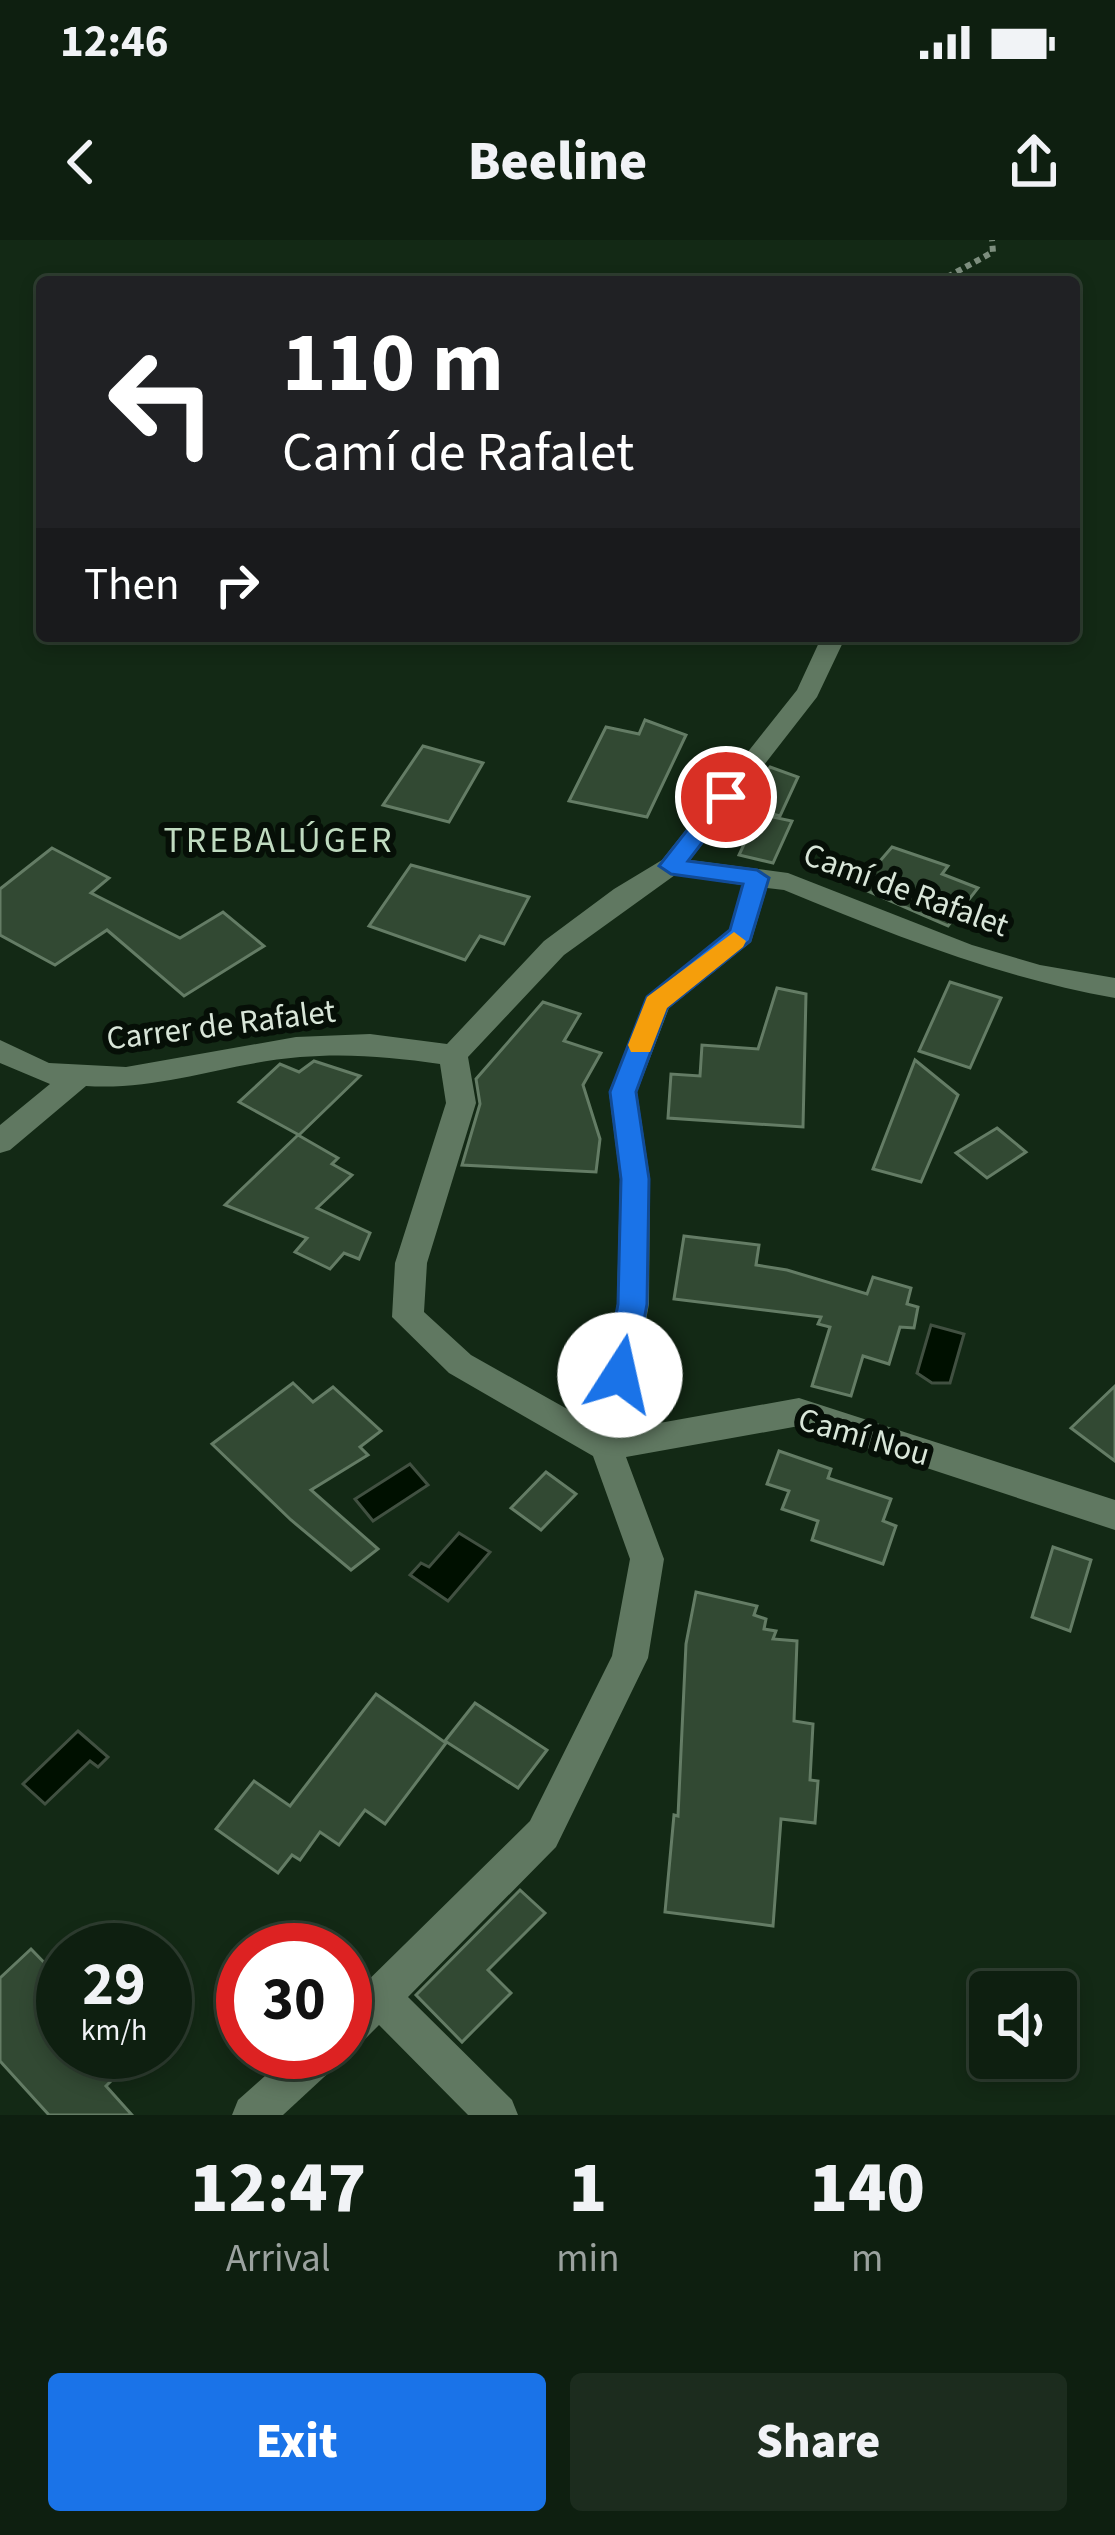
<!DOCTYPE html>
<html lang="en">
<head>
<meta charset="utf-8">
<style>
	:root { --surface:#0e1f10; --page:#1c2c1e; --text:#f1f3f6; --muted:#9ba29f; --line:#2e3d30; --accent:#1a73e8 }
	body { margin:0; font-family:"Source Sans 3",sans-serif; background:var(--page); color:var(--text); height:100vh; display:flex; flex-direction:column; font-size:45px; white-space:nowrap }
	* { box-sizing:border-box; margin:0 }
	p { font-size:39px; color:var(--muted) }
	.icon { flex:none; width:66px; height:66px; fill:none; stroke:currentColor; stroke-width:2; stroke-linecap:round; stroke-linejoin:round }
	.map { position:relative; height:1875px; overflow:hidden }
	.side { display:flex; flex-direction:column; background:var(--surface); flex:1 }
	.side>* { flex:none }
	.hud { position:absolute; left:36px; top:36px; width:1044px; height:366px; border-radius:12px; box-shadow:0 6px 18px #0003,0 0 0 3px var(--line); background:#202124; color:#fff; overflow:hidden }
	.buttons { position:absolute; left:969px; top:1731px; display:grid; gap:24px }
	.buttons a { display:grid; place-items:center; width:108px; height:108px; border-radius:12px; background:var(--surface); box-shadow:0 6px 18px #0003,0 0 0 3px var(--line); font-size:60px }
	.speed { position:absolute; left:36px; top:1683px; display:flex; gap:24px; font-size:60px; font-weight:700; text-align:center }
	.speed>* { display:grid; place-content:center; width:156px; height:156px; border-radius:50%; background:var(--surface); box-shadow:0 6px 18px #0003,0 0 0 3px var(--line); line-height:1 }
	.speed small { font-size:30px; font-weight:400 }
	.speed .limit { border:18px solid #d22; background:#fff; color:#111 }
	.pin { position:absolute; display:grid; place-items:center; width:102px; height:102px; color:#fff; margin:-51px; border:6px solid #fff; border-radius:50%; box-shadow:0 3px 12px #0007 }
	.me { position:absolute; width:132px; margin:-66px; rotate:10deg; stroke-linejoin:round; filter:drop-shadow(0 0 9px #0008) }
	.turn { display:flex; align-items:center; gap:42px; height:252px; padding:0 48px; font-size:54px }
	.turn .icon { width:156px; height:156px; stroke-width:2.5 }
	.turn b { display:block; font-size:84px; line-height:102px }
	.then { display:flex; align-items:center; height:114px; padding:0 48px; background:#0003; gap:24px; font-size:45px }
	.eta { display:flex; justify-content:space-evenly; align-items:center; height:204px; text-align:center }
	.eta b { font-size:72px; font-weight:800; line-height:84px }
	.cta { display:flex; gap:24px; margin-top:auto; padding:24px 48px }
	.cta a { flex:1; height:138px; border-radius:12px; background:var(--accent); color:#fff; font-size:48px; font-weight:800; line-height:138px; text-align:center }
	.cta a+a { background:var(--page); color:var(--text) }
	.status { display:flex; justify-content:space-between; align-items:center; height:84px; padding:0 60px; background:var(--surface); direction:ltr }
	.status svg { height:33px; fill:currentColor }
	header { display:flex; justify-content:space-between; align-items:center; height:156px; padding:0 48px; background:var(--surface); font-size:54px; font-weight:800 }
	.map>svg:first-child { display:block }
	.water { fill:#001000; stroke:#415041; stroke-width:3 }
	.building { fill:#324933; stroke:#647c65; stroke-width:3 }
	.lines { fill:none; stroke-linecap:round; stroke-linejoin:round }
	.path { stroke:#7d8e7e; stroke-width:6; stroke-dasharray:6 4.5; stroke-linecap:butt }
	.minor { fill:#607861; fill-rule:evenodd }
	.route { fill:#1a73e8; stroke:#114b97; stroke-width:3 }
	.slow { fill:#f59e0b }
	.labels { text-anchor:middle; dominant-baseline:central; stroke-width:12; stroke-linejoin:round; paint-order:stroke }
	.street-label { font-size:33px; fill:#d9e6d9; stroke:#060f07 }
	.neighbourhood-label { font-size:36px; letter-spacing:3px; fill:#c0dbc0; stroke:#060f07 }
</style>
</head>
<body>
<div class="status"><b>12:46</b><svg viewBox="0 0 49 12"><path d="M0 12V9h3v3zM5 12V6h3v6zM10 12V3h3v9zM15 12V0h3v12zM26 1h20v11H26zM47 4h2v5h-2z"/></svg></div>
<header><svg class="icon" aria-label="back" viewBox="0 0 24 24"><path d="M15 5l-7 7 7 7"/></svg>Beeline<svg class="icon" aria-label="share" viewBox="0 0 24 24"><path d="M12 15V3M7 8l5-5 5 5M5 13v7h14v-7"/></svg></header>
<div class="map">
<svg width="1115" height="1875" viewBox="0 0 1115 1875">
	<rect width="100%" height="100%" fill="#132915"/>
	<g class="water">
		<path d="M931,1085L964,1094L950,1143H932L917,1133Z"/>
		<path d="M410,1224L428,1245L373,1281L355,1259Z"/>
		<path d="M459,1293L490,1312L448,1361L410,1335L421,1323L429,1327Z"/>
		<path d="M78,1491L108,1517L98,1527L90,1521L45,1564L23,1544Z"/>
	</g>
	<g class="building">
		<path d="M645,480L686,495L647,577L569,561L606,487L639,494Z"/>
		<path d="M423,506L483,523L449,582L383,565Z"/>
		<path d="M770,527L798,537L780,576L739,565Z"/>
		<path d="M758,574L792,581L773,623L739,615Z"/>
		<path d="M892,607L948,626L942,634L978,648L948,686L865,650L869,645L862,642Z"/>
		<path d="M52,608L109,638L91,653L180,698L223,672L264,706L184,756L107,690L55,725L0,695V649Z"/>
		<path d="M411,625L529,657L504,704L480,696L465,720L369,686Z"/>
		<path d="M950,742L1001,758L970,828L919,811Z"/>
		<path d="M777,748L806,754L803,887L668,878L671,834L700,836L702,805L758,809Z"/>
		<path d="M543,762L580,774L564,801L601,813L583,845L600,899L596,932L462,925L480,864L476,839Z"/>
		<path d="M915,820L958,855L921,942L873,929Z"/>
		<path d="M314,821L360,836L299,895L239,862L280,824L299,832Z"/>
		<path d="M997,888L1026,912L987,938L956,913Z"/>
		<path d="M298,895L338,918L332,924L352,935L317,968L370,993L359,1019L344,1013L330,1029L295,1012L307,998L225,965Z"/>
		<path d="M684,996L759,1005L756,1025L787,1030L867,1054L873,1037L911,1048L907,1064L918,1067L914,1088L900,1087L889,1124L863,1116L851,1156L812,1146L830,1087L818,1084L821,1077L674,1059Z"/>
		<path d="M293,1143L313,1162L333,1147L381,1191L360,1207L368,1215L311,1250L378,1309L351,1330L291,1280L212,1204Z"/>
		<path d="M1115,1146V1221L1071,1188Z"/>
		<path d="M779,1211L831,1229L828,1238L891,1259L883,1281L896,1286L883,1324L812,1300L818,1281L782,1269L789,1251L767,1244Z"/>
		<path d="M546,1232L576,1254L541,1290L511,1268Z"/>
		<path d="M1053,1307L1091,1320L1070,1391L1032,1377Z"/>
		<path d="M696,1352L757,1366L754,1375L766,1379L764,1389L776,1391L773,1399L797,1401L794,1481L813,1484L810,1540L818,1541L815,1583L781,1579L773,1686L665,1672L674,1575L678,1576L686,1404Z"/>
		<path d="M376,1454L446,1503L385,1584L365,1570L339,1605L320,1592L300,1620L292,1615L278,1633L216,1589L254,1541L290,1566Z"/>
		<path d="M475,1463L547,1510L518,1548L445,1501Z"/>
		<path d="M520,1650L545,1673L488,1730L511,1753L462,1802L416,1755Z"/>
		<path d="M31,1709L63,1742V1812H140L106,1846L132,1875H49L0,1821V1738Z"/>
	</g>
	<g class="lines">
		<path class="path" d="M938,42L993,12L992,0"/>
		<g class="minor">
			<path d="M822,396H846L817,457L690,620L788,633L972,705L1040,725L1115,738V758C998,737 893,695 784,650L767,648L751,702L669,768L637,852L650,939L649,1064L626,1189L799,1158L1115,1260V1290L799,1186L626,1217L664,1319L648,1418L556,1607L408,1757L512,1860L518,1875H468L379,1785L359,1805L345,1811V1763L530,1581L612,1416L630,1319L593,1216L449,1133L392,1077L395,1023L446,863L440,824C393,817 348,813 300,817C227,823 159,851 86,846L10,910L0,913V885L50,844L0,823V800L49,823L126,827L296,797L370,794L447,804L544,701L614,649L662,620L797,450ZM675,635L742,645L729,691L647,756L609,852L620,939L617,1064L594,1184L471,1115L424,1072L427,1023L476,863L468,817L564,715Z"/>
			<path d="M292,1812H342L336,1826L283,1875H232L238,1860Z"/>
		</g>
	</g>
	<path class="route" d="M726,549L737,557L688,621L757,630L769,638L750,701L667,768L636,852L649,939L647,1064L634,1135L630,1144H609L605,1135L618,1064L621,939L610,852L647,757L730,690L743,644L671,634L659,626L718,551Z"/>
	<path class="slow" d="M734,692L746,701L743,707L667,768L650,812H631L628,805L647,757Z"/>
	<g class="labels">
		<g class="street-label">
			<text transform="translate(906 650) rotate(20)">Camí de Rafalet</text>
			<text transform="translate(221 785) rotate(-7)">Carrer de Rafalet</text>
			<text transform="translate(864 1197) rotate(16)">Camí Nou</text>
		</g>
		<g class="neighbourhood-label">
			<text x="279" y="600">TREBALÚGER</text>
		</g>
	</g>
</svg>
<div class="buttons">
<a><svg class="icon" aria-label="sound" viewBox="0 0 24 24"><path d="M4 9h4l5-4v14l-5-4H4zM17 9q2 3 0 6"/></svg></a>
</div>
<div class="speed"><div>29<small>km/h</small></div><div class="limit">30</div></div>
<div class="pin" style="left:726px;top:557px;background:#d93025"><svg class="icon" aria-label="arrive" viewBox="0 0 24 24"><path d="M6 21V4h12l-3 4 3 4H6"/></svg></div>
<svg class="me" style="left:620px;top:1135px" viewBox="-20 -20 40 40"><circle r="19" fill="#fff"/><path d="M0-13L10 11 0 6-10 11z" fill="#1a73e8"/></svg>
<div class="hud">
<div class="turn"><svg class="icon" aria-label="left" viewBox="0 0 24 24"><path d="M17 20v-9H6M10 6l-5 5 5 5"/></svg><div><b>110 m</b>Camí de Rafalet</div></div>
<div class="then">Then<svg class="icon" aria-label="right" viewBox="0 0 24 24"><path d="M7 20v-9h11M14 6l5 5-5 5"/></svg></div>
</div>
</div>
<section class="side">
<div class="eta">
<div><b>12:47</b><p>Arrival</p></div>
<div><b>1</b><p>min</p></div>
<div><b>140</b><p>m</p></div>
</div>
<div class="cta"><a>Exit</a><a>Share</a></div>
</section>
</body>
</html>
